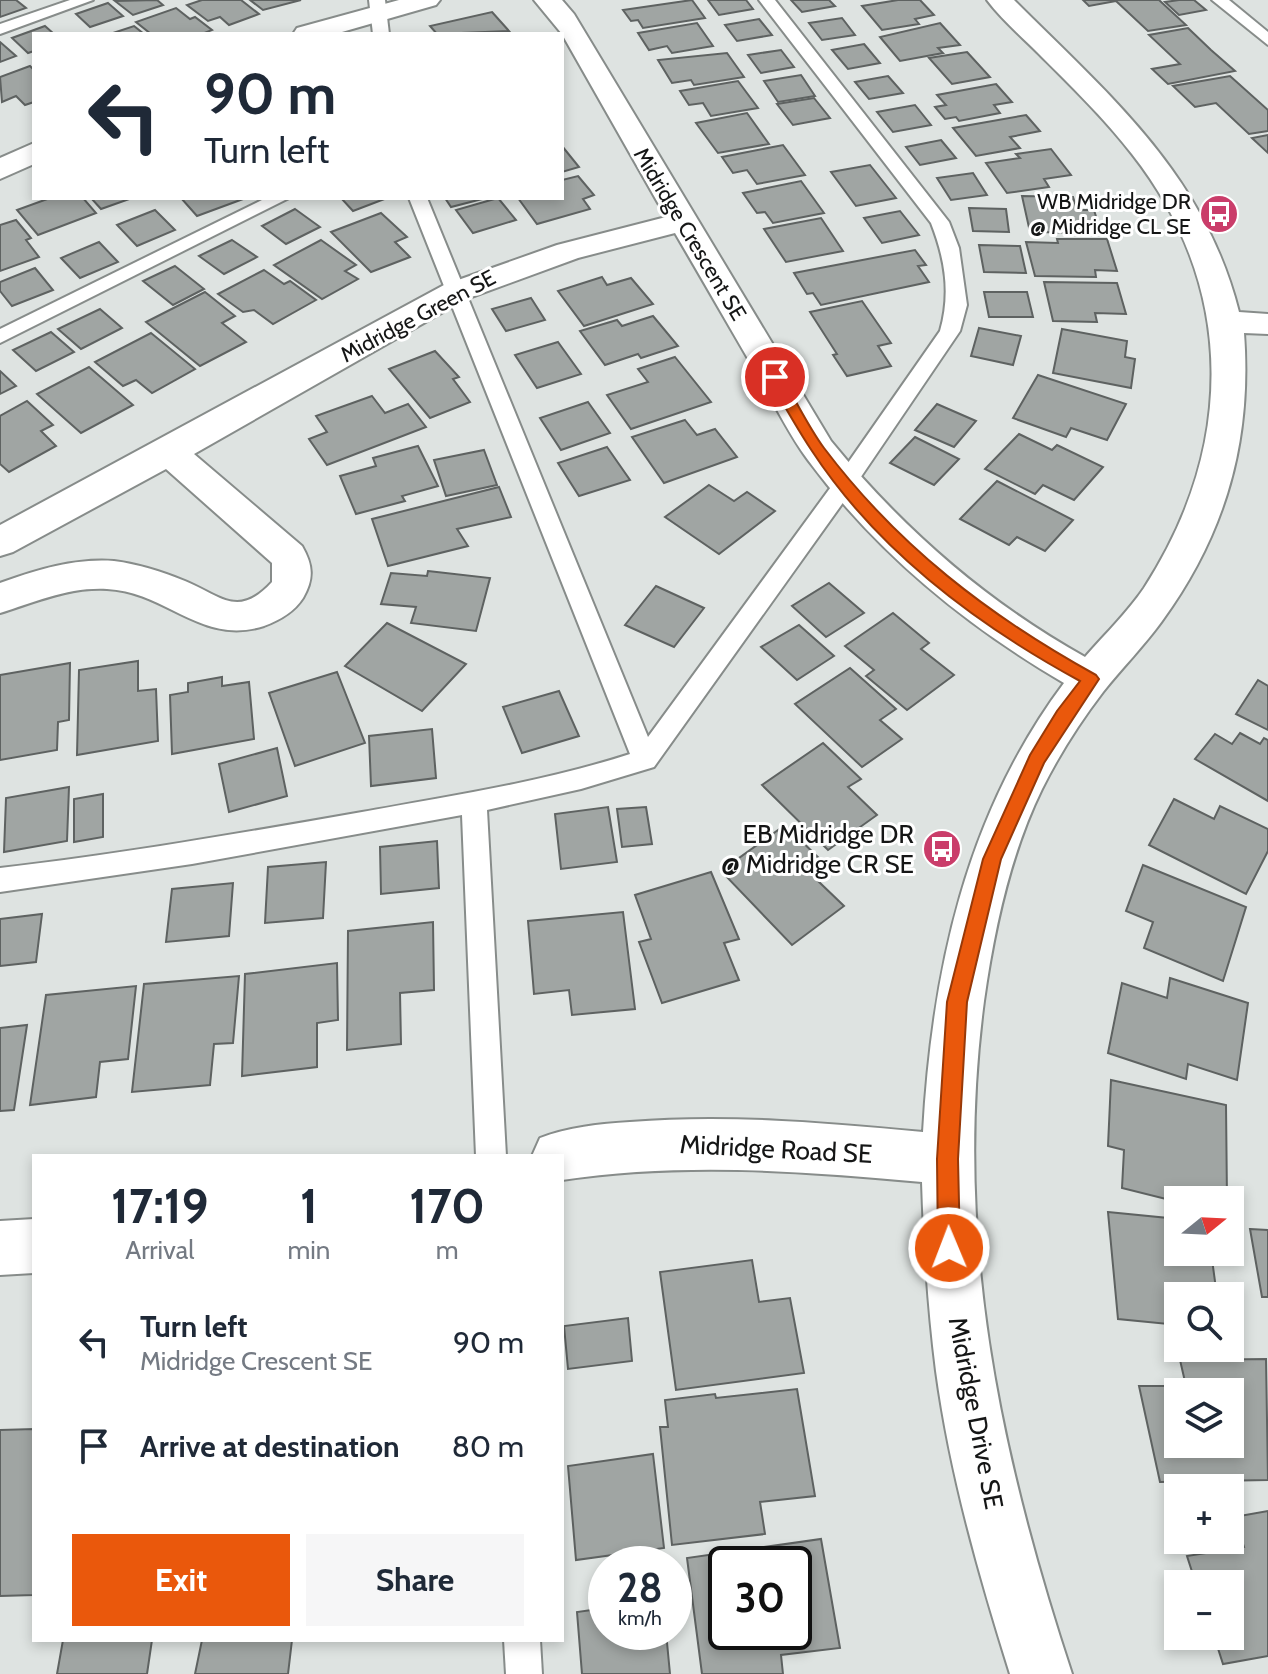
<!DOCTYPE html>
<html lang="en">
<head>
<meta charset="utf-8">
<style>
	:root { --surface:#fff; --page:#f6f6f7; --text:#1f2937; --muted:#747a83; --accent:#ea580c }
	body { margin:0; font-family:Cabin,sans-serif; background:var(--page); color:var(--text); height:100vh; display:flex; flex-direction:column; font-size:30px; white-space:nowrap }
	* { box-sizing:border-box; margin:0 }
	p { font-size:26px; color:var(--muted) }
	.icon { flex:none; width:44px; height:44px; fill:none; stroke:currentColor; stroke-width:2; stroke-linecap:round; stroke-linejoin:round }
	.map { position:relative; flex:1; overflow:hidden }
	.sheet { position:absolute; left:32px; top:1154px; width:532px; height:488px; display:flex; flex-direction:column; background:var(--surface); border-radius:0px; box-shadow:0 4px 12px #0003 }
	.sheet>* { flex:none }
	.hud { position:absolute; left:32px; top:32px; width:532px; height:168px; border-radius:0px; box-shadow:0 4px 12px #0003; background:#fff; color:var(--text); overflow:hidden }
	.needle { width:52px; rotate:72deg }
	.controls { position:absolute; left:1164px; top:1186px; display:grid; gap:16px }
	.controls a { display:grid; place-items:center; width:80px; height:80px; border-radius:0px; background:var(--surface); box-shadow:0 4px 12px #0003; font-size:40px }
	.speed { position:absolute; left:588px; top:1546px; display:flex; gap:16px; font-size:40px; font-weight:700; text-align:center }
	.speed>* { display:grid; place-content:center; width:104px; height:104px; border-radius:50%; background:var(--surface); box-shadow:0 4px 12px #0003; line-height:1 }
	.speed small { font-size:20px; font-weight:400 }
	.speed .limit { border:4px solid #111; border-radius:12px; background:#fff; color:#111 }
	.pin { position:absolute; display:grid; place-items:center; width:68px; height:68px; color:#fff; margin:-34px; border:4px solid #fff; border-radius:50%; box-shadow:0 2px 8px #0007 }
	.me { position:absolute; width:88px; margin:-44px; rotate:359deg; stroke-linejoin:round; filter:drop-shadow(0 0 6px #0008) }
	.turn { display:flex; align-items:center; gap:28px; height:168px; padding:0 40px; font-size:36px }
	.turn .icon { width:104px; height:104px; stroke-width:2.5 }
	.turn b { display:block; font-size:56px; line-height:68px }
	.eta { display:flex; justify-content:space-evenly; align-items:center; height:136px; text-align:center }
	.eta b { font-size:48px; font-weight:800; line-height:56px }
	.action { display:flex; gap:16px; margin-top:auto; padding:16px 40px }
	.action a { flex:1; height:92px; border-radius:0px; background:var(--accent); color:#fff; font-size:32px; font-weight:800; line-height:92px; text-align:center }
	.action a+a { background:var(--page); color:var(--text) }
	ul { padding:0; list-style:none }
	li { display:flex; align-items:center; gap:24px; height:104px; padding:0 40px }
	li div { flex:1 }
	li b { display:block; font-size:30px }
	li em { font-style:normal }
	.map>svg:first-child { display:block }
	.building { fill:#a0a5a3; stroke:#5e6261; stroke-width:2; fill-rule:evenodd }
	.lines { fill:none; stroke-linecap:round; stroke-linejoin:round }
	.lane-casing { stroke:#878c8a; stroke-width:4 }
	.street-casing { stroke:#878c8a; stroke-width:4 }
	.lane { fill:#fff; fill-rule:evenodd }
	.street { fill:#fff; fill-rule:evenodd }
	.route { fill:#ea580c; stroke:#983908; stroke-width:2 }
	.labels { text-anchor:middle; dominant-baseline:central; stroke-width:6; stroke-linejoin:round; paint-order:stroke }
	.far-poi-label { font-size:22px; fill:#151616; stroke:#fff; text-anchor:end }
	.far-street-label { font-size:22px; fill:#151616; stroke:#fff }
	.poi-label { font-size:26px; fill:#151616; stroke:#fff; text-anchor:end }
	.street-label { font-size:26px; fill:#151616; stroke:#fff }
</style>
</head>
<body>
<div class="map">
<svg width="1268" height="1674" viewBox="0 0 1268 1674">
	<rect width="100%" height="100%" fill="#dee3e1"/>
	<g class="building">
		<path d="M0,0H16L26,8L0,17Z"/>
		<path d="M157,0L163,5L133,15L115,1Z"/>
		<path d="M202,0H241L259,14L229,25L220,17L208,21L187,5Z"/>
		<path d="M250,0H301L263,10Z"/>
		<path d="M692,0L705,18L643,28L638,20L631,21L623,10Z"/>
		<path d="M708,0H746L753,9L719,15Z"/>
		<path d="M791,0H829L835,6L802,12Z"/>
		<path d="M898,0H920L934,15L915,19L919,24L882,30L862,6Z"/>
		<path d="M1083,0H1159L1186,25L1148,31L1116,1L1089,6Z"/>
		<path d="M1179,0H1194L1206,10L1179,15L1165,2Z"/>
		<path d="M108,3L123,16L90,27L76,14Z"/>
		<path d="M176,8L190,19L195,17L212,30L202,34H151L136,22Z"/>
		<path d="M492,12L509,31L437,34L430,26Z"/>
		<path d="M842,18L855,35L822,40L809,23Z"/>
		<path d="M759,19L772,35L737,41L725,25Z"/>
		<path d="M697,23L713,46L672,53L667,46L649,50L638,33Z"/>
		<path d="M940,23L960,45L938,48L943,53L900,61L880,37Z"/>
		<path d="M45,26L54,34H34V51L28,53L12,38Z"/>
		<path d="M134,26L144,34H110Z"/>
		<path d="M1188,28L1211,50L1235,71L1168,84L1152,69L1180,64L1149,35Z"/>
		<path d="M0,42L16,56L0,62Z"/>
		<path d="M864,44L880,63L848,69L832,50Z"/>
		<path d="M781,50L794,67L761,73L748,55Z"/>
		<path d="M967,52L990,77L952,84L929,58Z"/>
		<path d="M727,53L744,77L694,85L691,80L672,83L658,60Z"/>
		<path d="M30,66L34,70V102L25,105L16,96L2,102L0,77Z"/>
		<path d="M801,75L815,96L778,102L764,81Z"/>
		<path d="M888,76L903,93L869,99L855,82Z"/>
		<path d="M1230,76L1268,110V131L1249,134L1216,103L1195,107L1173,86Z"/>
		<path d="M738,81L758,108L711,116L703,103L689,105L680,91Z"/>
		<path d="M996,84L1012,102L994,105L1000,113L959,121L956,117L945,119L935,107L946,105L937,95Z"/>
		<path d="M814,98L830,118L793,125L777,104Z"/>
		<path d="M915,105L931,125L893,132L877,112Z"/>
		<path d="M747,113L769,144L718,153L696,123Z"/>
		<path d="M1026,115L1040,131L1010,137L1020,148L976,156L953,128Z"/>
		<path d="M1268,135V153L1252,138Z"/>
		<path d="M941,140L956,158L920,165L906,147Z"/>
		<path d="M783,145L805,175L757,184L747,170L733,173L722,157Z"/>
		<path d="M562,146L579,167L562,172Z"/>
		<path d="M1051,149L1071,175L1044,179L1049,187L1007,193L986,163L1020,158L1016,154Z"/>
		<path d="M870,165L896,198L856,206L831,172Z"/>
		<path d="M973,173L987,195L951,200L937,178Z"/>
		<path d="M578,176L594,195L583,199L590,209L537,224L518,198H562V180Z"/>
		<path d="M801,181L824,213L773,223L765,212L757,213L743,193Z"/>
		<path d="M1022,196L1073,197L1077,210H1094L1101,233L1030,232Z"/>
		<path d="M50,198H83L96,213L38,235L17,210Z"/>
		<path d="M91,198H132L101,209Z"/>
		<path d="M181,198H242L243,199L197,216Z"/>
		<path d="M341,198H387L353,211Z"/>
		<path d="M445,198H486L451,207Z"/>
		<path d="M498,198L516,220L473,233L456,210Z"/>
		<path d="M969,208L1006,209L1009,232L973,231Z"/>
		<path d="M295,209L320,227L286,244L262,226Z"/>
		<path d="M155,210L175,230L137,246L117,225Z"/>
		<path d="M900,211L919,235L882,243L864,218Z"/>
		<path d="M381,213L407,237L395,242L410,257L371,272L331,232Z"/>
		<path d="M821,218L843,251L786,262L764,229Z"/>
		<path d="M16,220L31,238L26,240L39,257L0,271V225Z"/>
		<path d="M1057,239H1107L1117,271L1095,270L1096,277L1035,276L1026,242L1058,243Z"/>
		<path d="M232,240L257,257L224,274L199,256Z"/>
		<path d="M321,240L356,265L345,271L358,279L322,299L274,265Z"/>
		<path d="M99,242L118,262L80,278L61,258Z"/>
		<path d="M979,245L1020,246L1026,273L984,272Z"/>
		<path d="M915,250L926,265L918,266L929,282L821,305L813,293L807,294L794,273Z"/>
		<path d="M175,266L204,289L173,305L143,281Z"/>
		<path d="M35,268L53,290L12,306L0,291V282Z"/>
		<path d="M264,270L284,284L290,281L316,300L273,324L254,310L243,312L218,294Z"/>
		<path d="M602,277L607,285L631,278L653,304L584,326L558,291Z"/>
		<path d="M1044,282L1117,283L1126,314L1095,313L1097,322L1053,321Z"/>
		<path d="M205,292L235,316L222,323L246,342L200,366L146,322Z"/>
		<path d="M984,292H1027L1033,317H989Z"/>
		<path d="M531,298L545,320L506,331L492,309Z"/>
		<path d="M862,301L891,343L878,346L891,366L847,376L833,355L837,354L810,312Z"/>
		<path d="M100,309L122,328L81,349L58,329Z"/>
		<path d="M653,316L678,346L641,358L638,354L605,365L580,331L617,320L622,326Z"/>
		<path d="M979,328L1021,336L1013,365L971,356Z"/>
		<path d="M1062,329L1127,341L1125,357L1135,359L1131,388L1053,373Z"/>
		<path d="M51,332L74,352L36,371L13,350Z"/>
		<path d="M151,333L195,369L152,393L136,380L123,386L95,362Z"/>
		<path d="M558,342L581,374L537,388L515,355Z"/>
		<path d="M435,351L459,377L453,379L470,402L430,418L389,369Z"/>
		<path d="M675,357L711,402L631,429L607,395L648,382L638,369Z"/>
		<path d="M89,367L133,405L81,433L37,394Z"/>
		<path d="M0,371L16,386L0,394Z"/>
		<path d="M1038,375L1126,404L1107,440L1071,428L1066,437L1013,418Z"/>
		<path d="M372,396L385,413L408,404L426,427L327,465L309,439L327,432L316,416Z"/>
		<path d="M27,401L53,425L41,431L56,446L9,472L0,464V416Z"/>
		<path d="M588,402L610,433L561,450L540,418Z"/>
		<path d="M937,404L976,421L954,447L915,430Z"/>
		<path d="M685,420L697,435L715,429L737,457L664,483L632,437Z"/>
		<path d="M1019,434L1052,450L1057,445L1103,467L1074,500L1043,485L1035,494L985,469Z"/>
		<path d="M915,437L959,459L934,485L890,463Z"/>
		<path d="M418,446L438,486L402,496L405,501L356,514L340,476L376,466L373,458Z"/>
		<path d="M607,447L630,480L579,496L558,463Z"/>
		<path d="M484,450L497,485L446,496L434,460Z"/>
		<path d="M997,481L1073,520L1045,551L1017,537L1009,545L960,519Z"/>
		<path d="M709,485L734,501L747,492L775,511L719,554L665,517Z"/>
		<path d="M499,487L511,517L457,529L468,546L388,566L372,519Z"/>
		<path d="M428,571L490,578L476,631L411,623L416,607L381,604L391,573L427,576Z"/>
		<path d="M829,583L864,613L826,637L792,606Z"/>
		<path d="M656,586L704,608L674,647L625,625Z"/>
		<path d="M893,613L929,643L921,649L954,675L907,710L866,676L874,670L845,646Z"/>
		<path d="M387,623L466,664L422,711L345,666Z"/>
		<path d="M799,625L834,656L797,680L761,647Z"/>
		<path d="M138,661V691L156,689L158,741L77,755L79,670Z"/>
		<path d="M70,663L69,720L58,722L57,750L0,760V675Z"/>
		<path d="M850,668L896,709L880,720L902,739L862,767L795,704Z"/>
		<path d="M337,672L365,743L295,766L269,693Z"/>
		<path d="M222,677V686L249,682L254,739L172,754L170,695L188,692V683Z"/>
		<path d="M1258,680L1268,686V730L1236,714Z"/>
		<path d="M559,691L579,736L522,753L503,707Z"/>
		<path d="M432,729L436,778L371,786L369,736Z"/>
		<path d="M1240,733L1260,744L1264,738L1268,740V801L1195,759L1215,734L1232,744Z"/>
		<path d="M823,743L861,779L848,787L877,815L828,850L762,785Z"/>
		<path d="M277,748L287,796L229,812L219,764Z"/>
		<path d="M69,787L67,841L4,852L6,798Z"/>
		<path d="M103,794V837L74,842V799Z"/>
		<path d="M1174,799L1214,819L1220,806L1268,829V851L1246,894L1149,845Z"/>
		<path d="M608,807L617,862L561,869L555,814Z"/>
		<path d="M646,807L652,844L622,847L617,809Z"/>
		<path d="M785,825L831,870L817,880L844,906L792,945L721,871Z"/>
		<path d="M437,841L439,888L381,894L380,847Z"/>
		<path d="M326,862L323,918L265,923L268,867Z"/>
		<path d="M1143,865L1246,907L1223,981L1144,948L1153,922L1126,911Z"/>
		<path d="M711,872L739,939L724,943L739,980L662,1003L639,942L651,939L635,895Z"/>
		<path d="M233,883L229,936L166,942L172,889Z"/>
		<path d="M623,912L635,1009L572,1015L569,990L534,994L528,921Z"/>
		<path d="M42,914L36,962L0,966V919Z"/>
		<path d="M433,922L434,990L400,993L401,1044L347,1050L348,931Z"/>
		<path d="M337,963L338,1020L317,1023V1067L242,1076L245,974Z"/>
		<path d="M239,976L233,1043L214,1044L210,1085L132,1092L144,984Z"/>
		<path d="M1170,978L1248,1003L1237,1080L1188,1064L1186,1079L1108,1053L1122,983L1167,998Z"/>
		<path d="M136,986L128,1059L100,1062L96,1097L30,1105L46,995Z"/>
		<path d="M27,1025L14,1110L0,1111V1028Z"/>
		<path d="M1111,1080L1226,1105L1227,1200L1178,1202L1122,1188L1124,1150L1108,1146Z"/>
		<path d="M1108,1212L1178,1219V1252H1211L1217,1296H1178V1325L1118,1319Z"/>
		<path d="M1250,1229L1268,1230V1297H1262Z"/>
		<path d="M752,1260L759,1302L790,1298L804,1373L676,1390L660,1272Z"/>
		<path d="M628,1318L632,1361L568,1369L564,1326Z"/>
		<path d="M1266,1359L1268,1480L1160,1482L1139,1386H1186L1180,1360ZM1178,1392H1230V1444H1178Z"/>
		<path d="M797,1389L815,1496L760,1502L765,1534L672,1545L660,1427H668L665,1400L715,1394L716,1398Z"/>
		<path d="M34,1429V1595L0,1596V1430Z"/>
		<path d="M653,1454L664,1548L576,1560L568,1466Z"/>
		<path d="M1268,1511V1656L1223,1664L1214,1636H1230V1584H1196L1187,1556L1244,1547L1234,1517Z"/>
		<path d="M821,1539L840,1648L781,1655L783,1674H702L687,1558ZM726,1564H794V1632H726Z"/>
		<path d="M606,1608V1632H666L670,1674H582L577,1612Z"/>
		<path d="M63,1640H152L147,1674H57Z"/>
		<path d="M202,1640H292L288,1674H195Z"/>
	</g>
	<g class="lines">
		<defs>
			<g id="lane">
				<path d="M70,0H93L0,34V24Z"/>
				<path d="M369,0H385L389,34H373Z"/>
				<path d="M759,0H775L949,222L959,248L967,305L960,331L852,490L654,767L581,789L487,810L506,1156H476L462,815L192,864L0,892V868C121,854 242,833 362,812C452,796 543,782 630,754L409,198H427L648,737L836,480L940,331C951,293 945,259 931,223Z"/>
				<path d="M1212,0H1229L1268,32V45Z"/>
				<path d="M266,198H289L0,343V329Z"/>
				<path d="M504,1640H540L542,1674H506Z"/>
			</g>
			<g id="street">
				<path d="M399,0H440L436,5L335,34H293L297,28Z"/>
				<path d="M534,0H562L574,14L831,441C903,529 985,601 1085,657C1105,634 1127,613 1144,588C1235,447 1237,288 1132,154C1104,118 1070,85 1037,52C1021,36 1001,19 987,0H1014C1111,97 1204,174 1239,312L1268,314V334L1244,333C1252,440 1226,533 1162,621C1144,646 1122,668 1103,692C1080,722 1059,755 1042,789C1010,854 994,930 984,1001C953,1235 999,1453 1072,1674H1010C979,1575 950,1474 936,1371C928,1308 924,1245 922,1182C801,1171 683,1162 562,1180V1156H532L540,1138C568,1127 599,1124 630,1122C728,1114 826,1123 923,1132C932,971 966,814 1064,683C965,625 877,553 808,460C790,436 776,407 761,381C732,332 704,282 675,233L578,258L466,299L194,454L302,546C313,565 314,579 303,598C294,612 280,620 264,626C201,646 168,592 107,589C68,587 36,602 0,613V583C36,570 75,558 114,561C138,564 163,572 185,581C221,596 238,619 272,582V563L166,469L13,552L0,556V525L444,285L557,245L666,217L562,34Z"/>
				<path d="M34,143V164L0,179V158Z"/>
				<path d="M34,1219V1273L0,1275V1221Z"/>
			</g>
		</defs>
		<use href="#lane" class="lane-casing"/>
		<use href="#street" class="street-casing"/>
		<use href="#lane" class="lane"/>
		<use href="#street" class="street"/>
	</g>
	<path class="route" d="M775,372L780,374C795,398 807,425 824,448C898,546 989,616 1096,675L1099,679L1044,763L1001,859L967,1002L958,1159L960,1248L957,1256L949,1259L942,1256L938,1248L937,1159L947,1002L983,859L1030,755L1057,711L1080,681C977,625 877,550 812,451C796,427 782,402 768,377Z"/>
	<defs>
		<symbol id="bus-disc" viewBox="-11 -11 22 22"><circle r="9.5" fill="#ca3d6a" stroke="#fff"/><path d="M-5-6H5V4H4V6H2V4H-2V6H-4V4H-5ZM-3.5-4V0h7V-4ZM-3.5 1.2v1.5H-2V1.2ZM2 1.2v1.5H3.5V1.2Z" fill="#fff"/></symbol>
	</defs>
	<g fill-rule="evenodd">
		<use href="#bus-disc" x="1197" y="192" width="44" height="44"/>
		<use href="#bus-disc" x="920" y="827" width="44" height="44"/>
	</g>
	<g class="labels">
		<g class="far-poi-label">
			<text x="1191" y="201">WB Midridge DR<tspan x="1191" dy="25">@ Midridge CL SE</tspan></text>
		</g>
		<g class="far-street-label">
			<text transform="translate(690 234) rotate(59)">Midridge Crescent SE</text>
			<text transform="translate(418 316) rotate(-28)">Midridge Green SE</text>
		</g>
		<g class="poi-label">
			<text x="914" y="834">EB Midridge DR<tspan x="914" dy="30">@ Midridge CR SE</tspan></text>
		</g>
		<g class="street-label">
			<text transform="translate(776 1149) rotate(3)">Midridge Road SE</text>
			<text transform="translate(976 1413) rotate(79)">Midridge Drive SE</text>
		</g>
	</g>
</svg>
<div class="controls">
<a><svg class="needle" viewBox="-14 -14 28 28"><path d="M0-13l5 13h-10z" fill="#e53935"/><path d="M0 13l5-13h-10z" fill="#747a83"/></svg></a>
<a><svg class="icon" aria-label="search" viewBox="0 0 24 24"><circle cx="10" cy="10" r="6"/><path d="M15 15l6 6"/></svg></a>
<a><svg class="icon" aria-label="layers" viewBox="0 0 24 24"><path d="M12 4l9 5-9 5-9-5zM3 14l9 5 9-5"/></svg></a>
<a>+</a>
<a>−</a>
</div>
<div class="speed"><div>28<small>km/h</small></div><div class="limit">30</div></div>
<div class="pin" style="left:775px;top:377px;background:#d93025"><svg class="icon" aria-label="arrive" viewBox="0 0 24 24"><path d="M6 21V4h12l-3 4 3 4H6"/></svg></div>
<svg class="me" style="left:949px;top:1248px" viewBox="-20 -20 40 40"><circle r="17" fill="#ea580c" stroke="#fff" stroke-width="3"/><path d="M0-11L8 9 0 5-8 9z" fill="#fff"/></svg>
<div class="hud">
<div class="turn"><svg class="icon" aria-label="left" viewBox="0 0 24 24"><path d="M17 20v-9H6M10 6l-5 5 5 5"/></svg><div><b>90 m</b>Turn left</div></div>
</div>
<section class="sheet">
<div class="eta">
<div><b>17:19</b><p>Arrival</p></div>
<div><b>1</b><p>min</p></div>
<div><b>170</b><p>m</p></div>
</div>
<ul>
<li><svg class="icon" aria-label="left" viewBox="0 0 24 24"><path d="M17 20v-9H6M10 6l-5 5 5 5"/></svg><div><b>Turn left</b><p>Midridge Crescent SE</p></div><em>90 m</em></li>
<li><svg class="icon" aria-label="arrive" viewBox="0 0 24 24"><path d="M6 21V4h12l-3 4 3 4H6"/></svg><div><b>Arrive at destination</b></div><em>80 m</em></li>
</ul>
<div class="action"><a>Exit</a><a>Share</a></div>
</section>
</div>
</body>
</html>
